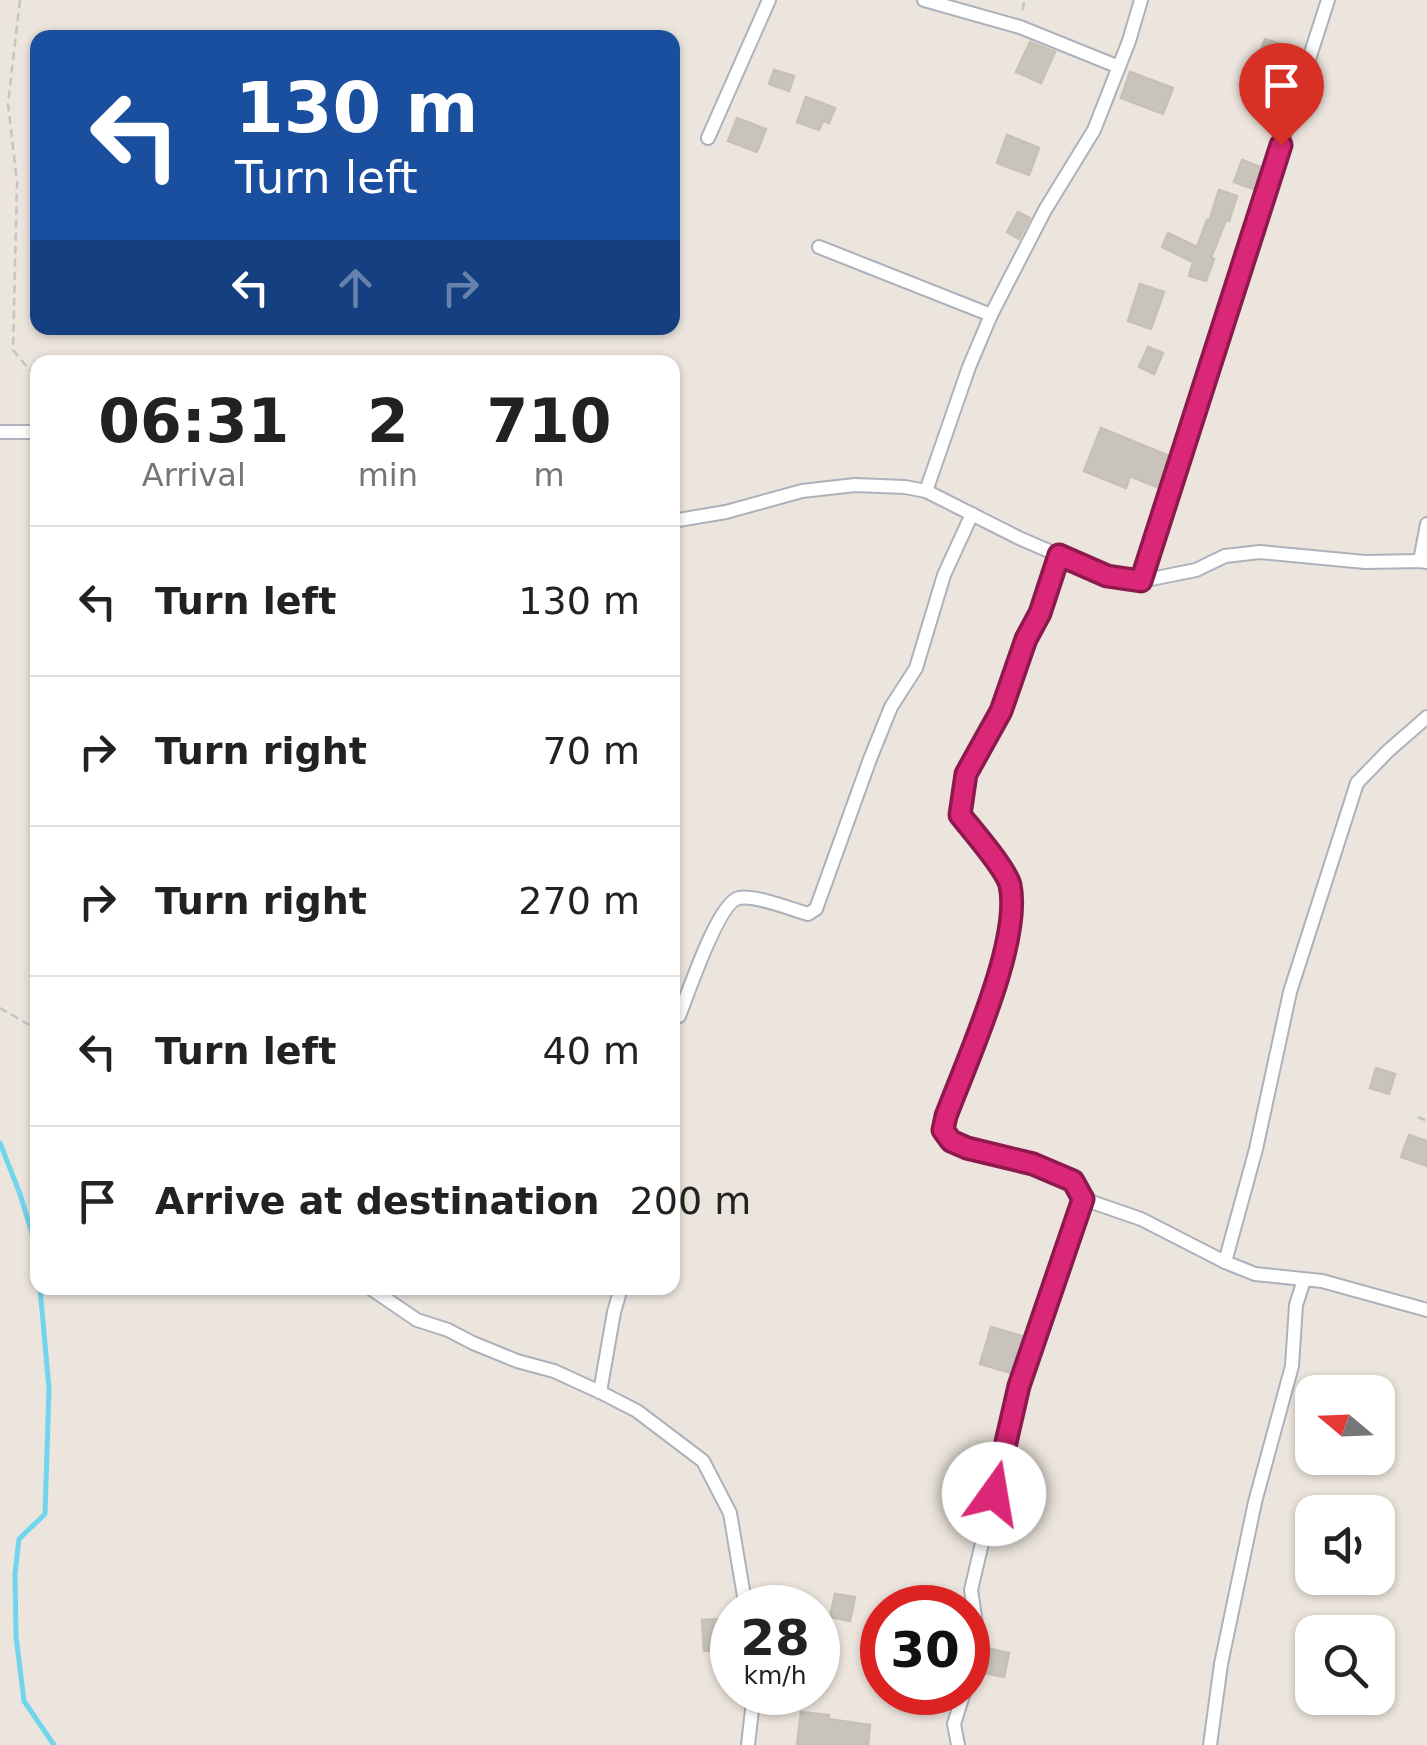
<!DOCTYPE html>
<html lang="en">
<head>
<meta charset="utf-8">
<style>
	:root { --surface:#fff; --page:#f6f6f6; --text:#222; --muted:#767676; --line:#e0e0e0 }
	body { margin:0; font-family:"DejaVu Sans",sans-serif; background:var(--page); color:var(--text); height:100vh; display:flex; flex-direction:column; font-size:38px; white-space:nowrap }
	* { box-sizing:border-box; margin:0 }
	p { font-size:32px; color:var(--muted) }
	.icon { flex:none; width:55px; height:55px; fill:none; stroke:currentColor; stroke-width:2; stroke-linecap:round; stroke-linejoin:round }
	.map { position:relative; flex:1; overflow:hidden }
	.details { position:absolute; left:30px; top:355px; width:650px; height:940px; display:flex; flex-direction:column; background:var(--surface); border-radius:20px; box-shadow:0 2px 8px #0004 }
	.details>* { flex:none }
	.banner { position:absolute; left:30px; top:30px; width:650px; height:305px; border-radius:20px; box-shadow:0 2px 8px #0004; background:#1a4fa0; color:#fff; overflow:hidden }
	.needle { width:65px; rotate:289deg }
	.fabs { position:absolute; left:1295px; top:1375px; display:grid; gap:20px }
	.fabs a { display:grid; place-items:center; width:100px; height:100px; border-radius:20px; background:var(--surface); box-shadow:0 2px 8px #0004; font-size:50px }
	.speed { position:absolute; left:710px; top:1585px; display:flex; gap:20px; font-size:50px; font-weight:700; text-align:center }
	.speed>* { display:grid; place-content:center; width:130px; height:130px; border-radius:50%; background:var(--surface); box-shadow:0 2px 8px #0004; line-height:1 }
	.speed small { font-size:25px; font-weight:400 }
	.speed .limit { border:15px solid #d22; background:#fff; color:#111 }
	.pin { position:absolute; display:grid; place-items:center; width:85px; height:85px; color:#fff; margin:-102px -42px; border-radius:50% 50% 50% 0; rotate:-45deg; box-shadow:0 0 10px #0007 }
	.pin .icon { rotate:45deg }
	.me { position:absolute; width:110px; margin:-55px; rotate:13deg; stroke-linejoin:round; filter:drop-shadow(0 0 8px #0008) }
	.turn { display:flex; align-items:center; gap:35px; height:210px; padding:0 40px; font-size:45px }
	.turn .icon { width:130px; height:130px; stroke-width:2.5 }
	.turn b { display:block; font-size:70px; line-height:85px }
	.lanes { display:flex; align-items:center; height:95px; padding:0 40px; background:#0003; justify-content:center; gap:50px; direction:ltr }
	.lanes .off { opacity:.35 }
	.eta { display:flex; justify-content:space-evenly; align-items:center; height:170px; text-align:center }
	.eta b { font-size:60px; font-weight:700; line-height:70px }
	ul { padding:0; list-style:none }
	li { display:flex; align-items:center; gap:30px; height:150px; padding:0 40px; border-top:2px solid var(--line) }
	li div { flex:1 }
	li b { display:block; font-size:38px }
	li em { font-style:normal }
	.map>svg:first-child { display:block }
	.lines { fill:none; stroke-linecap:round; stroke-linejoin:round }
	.stream { stroke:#71d5ed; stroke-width:5 }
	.building { fill:#c8c3bb; stroke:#c8c0b7; stroke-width:2.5 }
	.minor-casing { stroke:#adb1bb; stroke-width:16 }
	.path { stroke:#c4c4c4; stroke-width:2.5; stroke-dasharray:8 5; stroke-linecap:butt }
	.minor { stroke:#fff; stroke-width:12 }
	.route-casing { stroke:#8e194d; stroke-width:25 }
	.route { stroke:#db2777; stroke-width:18 }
</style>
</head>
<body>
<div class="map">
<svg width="1427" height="1745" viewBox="0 0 1427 1745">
	<rect width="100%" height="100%" fill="#ece5dd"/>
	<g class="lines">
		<g class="stream">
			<path d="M0,1143L20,1194L38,1253"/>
			<path d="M40,1288L49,1389L45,1514L19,1539L15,1574L16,1636L24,1701L54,1745"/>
		</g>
	</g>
	<g class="building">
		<path d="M1265,39L1286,46L1282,58L1261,50Z"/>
		<path d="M1030,42L1055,52L1041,83L1016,72Z"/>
		<path d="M774,70L794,76L789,91L769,84Z"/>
		<path d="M1130,72L1173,88L1163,114L1121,98Z"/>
		<path d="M806,97L835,108L829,123L823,121L819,130L797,122Z"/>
		<path d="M737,118L766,129L757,152L728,141Z"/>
		<path d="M1007,135L1039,148L1029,175L997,163Z"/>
		<path d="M1242,160L1263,168L1256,190L1234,182Z"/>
		<path d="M1219,190L1237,196L1229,221L1226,220L1211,258L1214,259L1206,281L1189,276L1193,262L1162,247L1168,233L1197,247L1207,220L1209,221Z"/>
		<path d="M1018,212L1030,218L1019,239L1007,232Z"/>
		<path d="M1140,284L1164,292L1151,329L1128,321Z"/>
		<path d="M1148,347L1163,353L1154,374L1139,367Z"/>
		<path d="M1101,428L1169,456L1157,487L1130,476L1126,488L1084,471Z"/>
		<path d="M1376,1068L1395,1074L1389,1094L1370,1088Z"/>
		<path d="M1409,1135L1427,1141V1166L1401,1157Z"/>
		<path d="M991,1327L1022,1336L1011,1373L980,1364Z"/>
		<path d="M835,1594L855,1597L850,1621L830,1617Z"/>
		<path d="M727,1619L728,1650L704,1651L702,1620Z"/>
		<path d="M986,1648L1009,1653L1004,1677L980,1672Z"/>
		<path d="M801,1712L829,1715L828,1719L870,1725L868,1745H797Z"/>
	</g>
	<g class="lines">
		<defs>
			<g id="minor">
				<path d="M924,0L1020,27L1119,67"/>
				<path d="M708,138L769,0"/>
				<path d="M819,247L991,315"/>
				<path d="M0,432H38"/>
				<path d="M926,491L969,367L991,315L1045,210L1094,130L1129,41L1141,0"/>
				<path d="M672,521L726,512L802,491L855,485L905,487L926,491L1019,538L1107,576L1141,581L1196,570L1225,556L1260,552L1365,562L1420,561L1427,562"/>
				<path d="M1059,555L1040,613L1026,639L1001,711L966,774L960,815C972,830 1006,869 1010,885C1022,940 967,1060 946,1115L943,1131L951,1141L967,1148L1033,1164L1073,1181L1083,1199L1141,1219L1225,1262L1255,1274L1322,1281L1427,1310"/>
				<path d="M1420,561L1427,524"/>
				<path d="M1141,581L1328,0"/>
				<path d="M679,1016C688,994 718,902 739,898C756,895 791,909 808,914L816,909L870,759L891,707L916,668L944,575L972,514"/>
				<path d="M1225,1262L1256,1149L1290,992L1357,783L1388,751L1427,717"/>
				<path d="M370,1288L417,1320L448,1330L473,1343L517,1361L554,1371L600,1392L637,1411L703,1461L730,1513L746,1608"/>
				<path d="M600,1392L614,1312L621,1288"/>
				<path d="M968,1679L978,1637L971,1590L1019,1386L1083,1199"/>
				<path d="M748,1745L754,1692"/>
				<path d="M958,1745L954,1724L964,1692"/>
				<path d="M1210,1745L1221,1664L1255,1502L1292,1366L1296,1305L1304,1280"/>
			</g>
		</defs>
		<use href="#minor" class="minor-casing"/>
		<g class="path">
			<path d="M20,0L8,104L17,182L13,350L38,380"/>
			<path d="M1023,10L1024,0"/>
			<path d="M0,1008L38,1030"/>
			<path d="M1418,1117L1427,1121"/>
		</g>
		<use href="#minor" class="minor"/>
	</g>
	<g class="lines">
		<defs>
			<path id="route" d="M994,1494L1019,1386L1083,1199L1073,1181L1033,1164L967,1148L951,1141L943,1130L946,1116C967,1060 1022,941 1010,885C1006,869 972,830 960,815L966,774L1001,711L1026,639L1040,613L1059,555L1107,576L1141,581L1281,145"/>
		</defs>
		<use href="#route" class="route-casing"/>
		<use href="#route" class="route"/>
	</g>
</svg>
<div class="fabs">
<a><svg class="needle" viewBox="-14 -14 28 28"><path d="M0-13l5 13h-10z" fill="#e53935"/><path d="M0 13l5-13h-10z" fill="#767676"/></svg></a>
<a><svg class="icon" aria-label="sound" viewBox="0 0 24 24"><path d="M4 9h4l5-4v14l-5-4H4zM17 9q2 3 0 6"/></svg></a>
<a><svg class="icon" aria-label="search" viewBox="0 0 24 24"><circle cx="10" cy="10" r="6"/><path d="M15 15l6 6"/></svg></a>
</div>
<div class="speed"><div>28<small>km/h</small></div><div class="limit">30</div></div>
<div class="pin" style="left:1281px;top:145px;background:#d93025"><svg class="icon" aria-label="arrive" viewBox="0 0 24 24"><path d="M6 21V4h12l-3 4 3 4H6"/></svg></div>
<svg class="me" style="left:994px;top:1494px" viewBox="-20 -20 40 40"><circle r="19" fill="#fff"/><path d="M0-13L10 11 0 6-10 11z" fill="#db2777"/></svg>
<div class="banner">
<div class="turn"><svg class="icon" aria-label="left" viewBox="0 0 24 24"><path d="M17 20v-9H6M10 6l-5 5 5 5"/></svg><div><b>130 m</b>Turn left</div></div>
<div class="lanes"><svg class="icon" aria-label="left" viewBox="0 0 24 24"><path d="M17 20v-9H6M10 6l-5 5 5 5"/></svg><svg class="icon off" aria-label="ahead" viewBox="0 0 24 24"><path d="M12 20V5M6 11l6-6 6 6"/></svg><svg class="icon off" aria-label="right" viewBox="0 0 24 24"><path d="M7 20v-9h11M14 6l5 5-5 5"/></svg></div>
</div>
<section class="details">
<div class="eta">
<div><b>06:31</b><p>Arrival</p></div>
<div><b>2</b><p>min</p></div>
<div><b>710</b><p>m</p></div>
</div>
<ul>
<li><svg class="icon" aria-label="left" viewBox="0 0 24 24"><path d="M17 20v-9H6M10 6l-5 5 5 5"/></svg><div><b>Turn left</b></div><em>130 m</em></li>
<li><svg class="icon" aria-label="right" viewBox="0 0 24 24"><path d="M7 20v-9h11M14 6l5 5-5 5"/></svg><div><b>Turn right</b></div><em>70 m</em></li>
<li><svg class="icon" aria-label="right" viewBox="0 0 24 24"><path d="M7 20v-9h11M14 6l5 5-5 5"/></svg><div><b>Turn right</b></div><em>270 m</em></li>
<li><svg class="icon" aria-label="left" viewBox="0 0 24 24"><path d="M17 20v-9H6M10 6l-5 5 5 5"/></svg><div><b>Turn left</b></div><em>40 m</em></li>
<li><svg class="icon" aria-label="arrive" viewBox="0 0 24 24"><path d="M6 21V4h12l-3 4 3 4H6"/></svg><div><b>Arrive at destination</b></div><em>200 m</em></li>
</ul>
</section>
</div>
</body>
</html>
